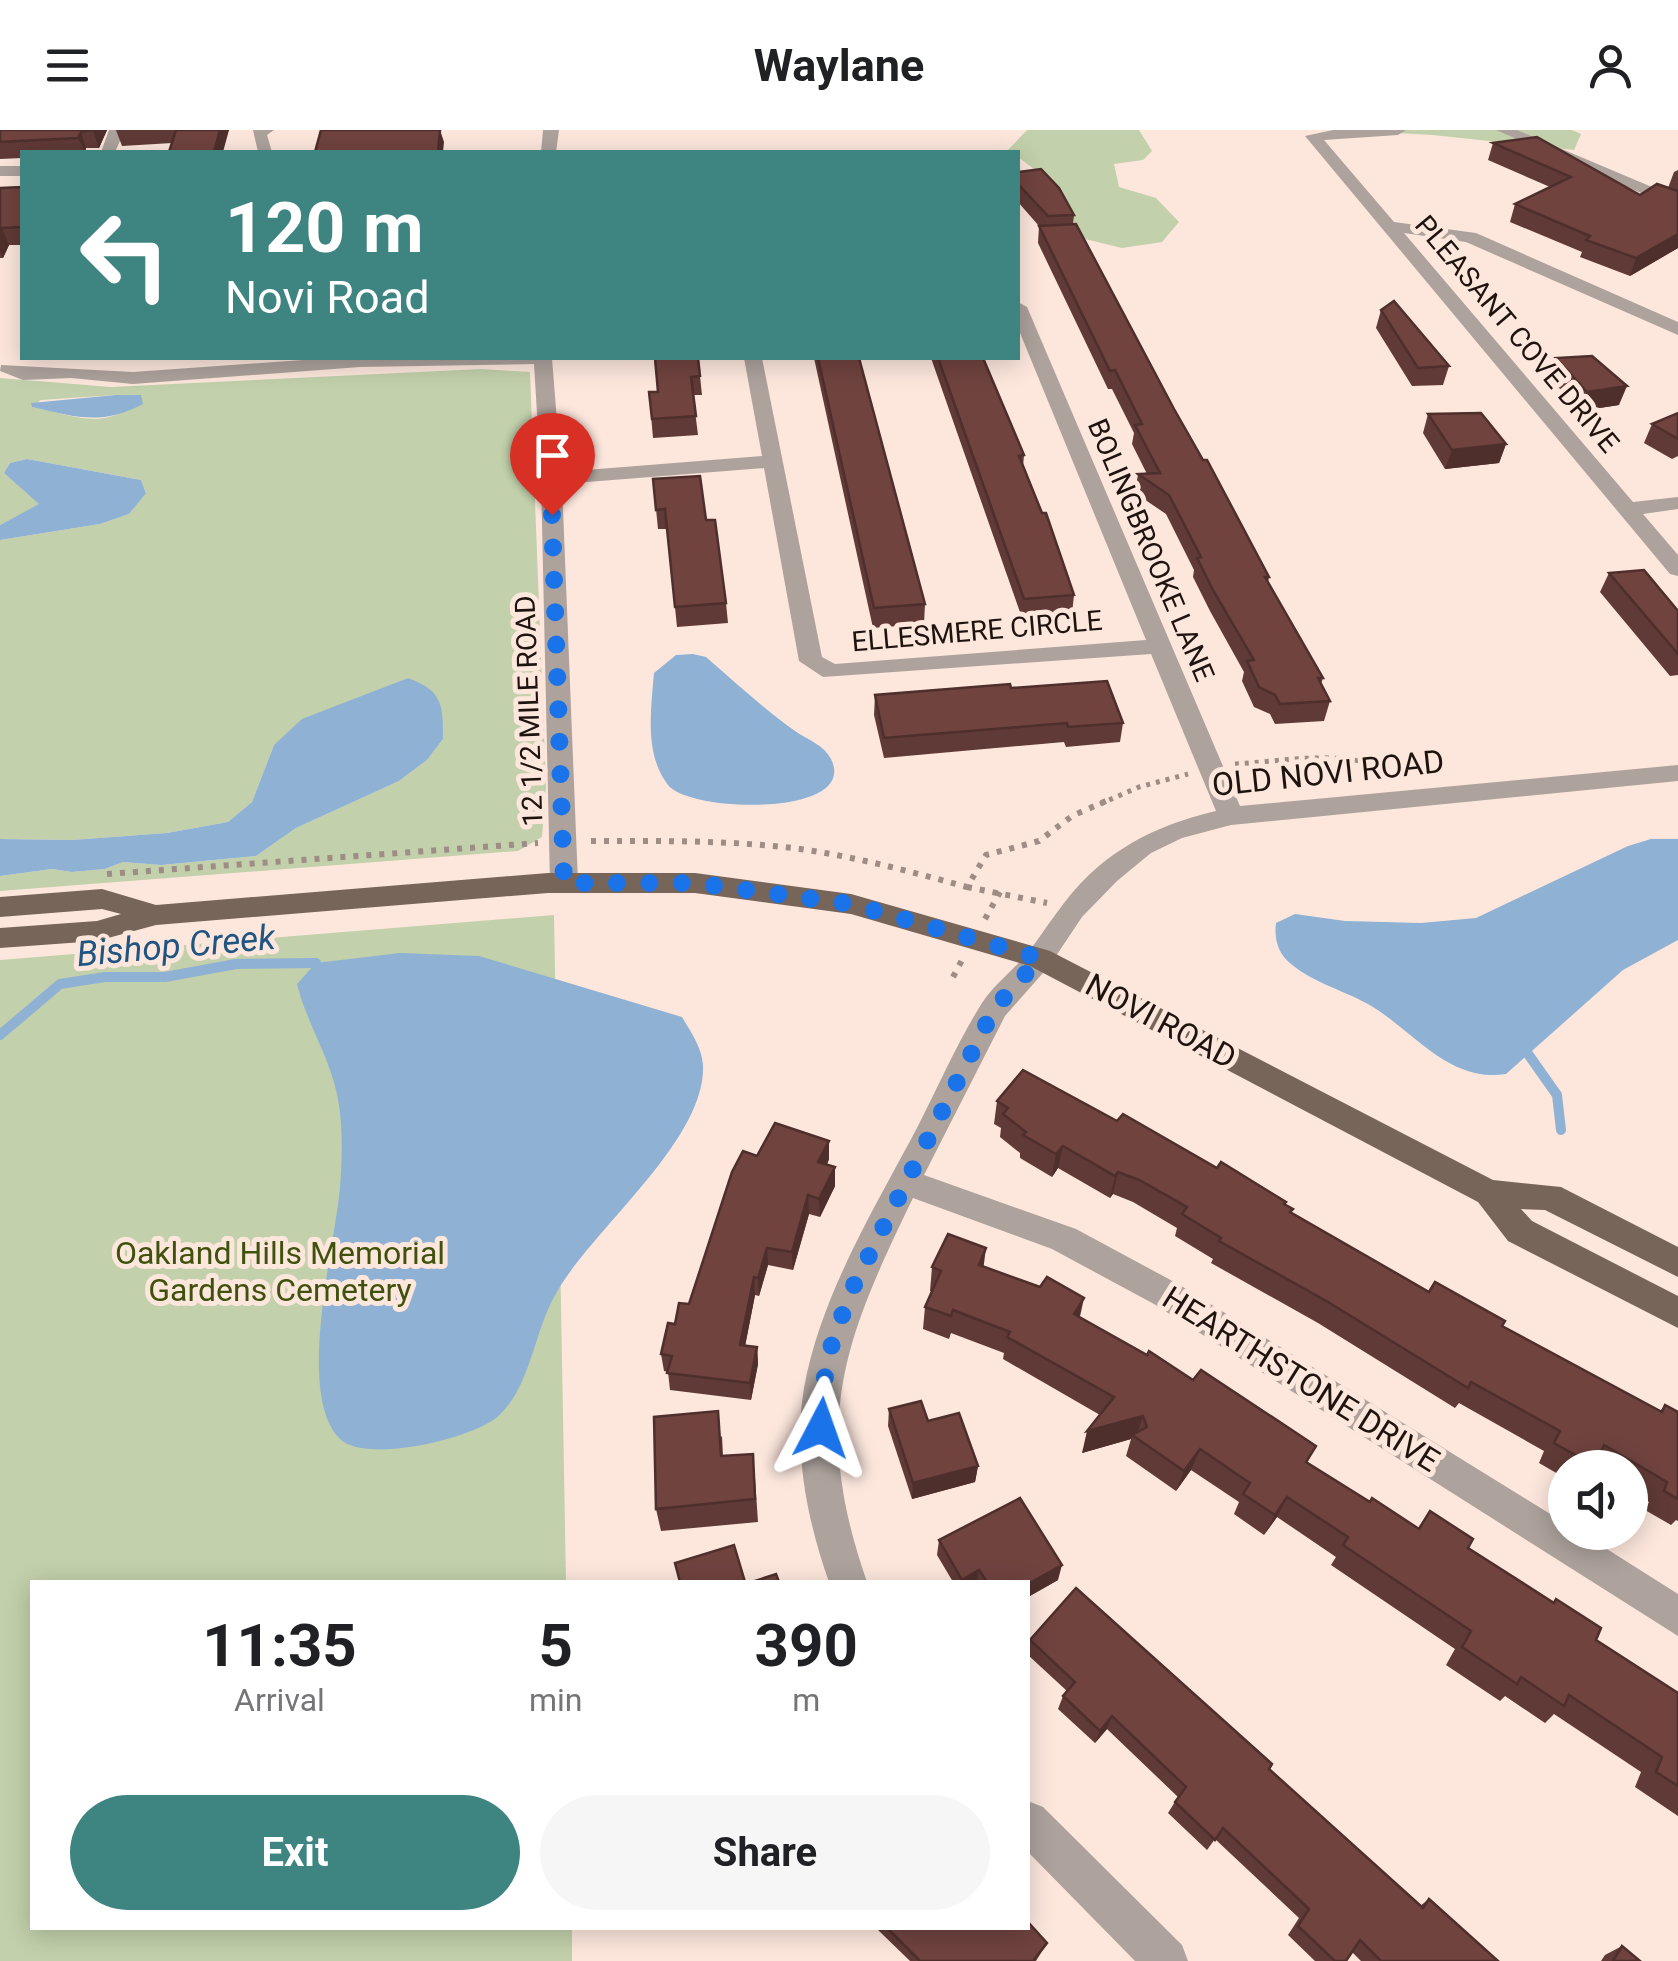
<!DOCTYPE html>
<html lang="en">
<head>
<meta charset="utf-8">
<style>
	:root { --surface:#fff; --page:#f6f6f6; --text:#202124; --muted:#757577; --accent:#3e8581 }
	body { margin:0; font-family:Roboto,sans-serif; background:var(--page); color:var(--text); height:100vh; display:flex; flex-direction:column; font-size:38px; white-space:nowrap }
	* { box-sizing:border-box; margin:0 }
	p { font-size:32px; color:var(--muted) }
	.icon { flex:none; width:55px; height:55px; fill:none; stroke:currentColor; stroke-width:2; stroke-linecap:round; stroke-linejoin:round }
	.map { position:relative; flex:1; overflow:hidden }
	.side { position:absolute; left:30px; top:1450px; width:1000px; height:350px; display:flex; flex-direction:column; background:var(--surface); border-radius:0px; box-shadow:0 5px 25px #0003 }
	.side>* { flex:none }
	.hud { position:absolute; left:20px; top:20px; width:1000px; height:210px; border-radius:0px; box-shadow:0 5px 25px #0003; background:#3e8581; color:#fff; overflow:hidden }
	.tools { position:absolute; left:1548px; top:1320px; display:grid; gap:20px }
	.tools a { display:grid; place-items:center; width:100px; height:100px; border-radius:50%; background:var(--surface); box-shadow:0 5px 25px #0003; font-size:50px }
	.pin { position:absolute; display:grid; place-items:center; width:85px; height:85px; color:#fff; margin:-102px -42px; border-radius:50% 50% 50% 0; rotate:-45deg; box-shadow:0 0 10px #0007 }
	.pin .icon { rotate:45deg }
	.me { position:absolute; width:110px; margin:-55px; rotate:4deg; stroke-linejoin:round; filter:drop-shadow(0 0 8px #0008) }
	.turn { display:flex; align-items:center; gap:35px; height:210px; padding:0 40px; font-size:45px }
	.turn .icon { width:130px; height:130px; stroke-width:2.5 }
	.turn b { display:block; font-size:70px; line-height:85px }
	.eta { display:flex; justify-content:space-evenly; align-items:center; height:170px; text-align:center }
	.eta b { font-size:60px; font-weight:700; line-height:70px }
	.button { display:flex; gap:20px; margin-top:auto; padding:20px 40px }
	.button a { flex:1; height:115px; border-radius:60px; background:var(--accent); color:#fff; font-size:40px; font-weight:700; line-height:115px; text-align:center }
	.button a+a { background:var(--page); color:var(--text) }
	header { display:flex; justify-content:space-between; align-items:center; height:130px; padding:0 40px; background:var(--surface); font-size:45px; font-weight:700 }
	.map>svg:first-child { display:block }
	.green { fill:#c2d0ab; fill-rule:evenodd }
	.water { fill:#8eb1d4 }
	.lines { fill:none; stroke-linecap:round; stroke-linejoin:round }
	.stream { stroke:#8eb1d4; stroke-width:10 }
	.path-far1 { stroke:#9d8d85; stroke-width:5; stroke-dasharray:4 6; stroke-linecap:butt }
	.path { stroke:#9d8d85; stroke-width:6; stroke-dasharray:5 8; stroke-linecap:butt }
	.minor { fill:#ada29c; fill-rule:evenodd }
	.major { fill:#77655a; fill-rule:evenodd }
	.wall { fill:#603a36 }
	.shaded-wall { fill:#4e2f2c }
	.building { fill:#70433f; stroke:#4e2f2c; stroke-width:2.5 }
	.route { stroke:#1a73e8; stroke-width:18; stroke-dasharray:0 32.4 }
	.labels { text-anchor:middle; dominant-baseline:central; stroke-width:10; stroke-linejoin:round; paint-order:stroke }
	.far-street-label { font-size:28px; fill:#1d140f; stroke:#fde7dd }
	.street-label { font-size:32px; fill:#1d140f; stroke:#fde7dd }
	.park-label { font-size:32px; fill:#3f520d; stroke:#fde7dd }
	.water-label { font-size:35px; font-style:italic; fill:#205582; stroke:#fde7dd }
</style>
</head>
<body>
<header><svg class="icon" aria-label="menu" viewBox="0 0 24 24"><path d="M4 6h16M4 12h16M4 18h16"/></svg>Waylane<svg class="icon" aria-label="person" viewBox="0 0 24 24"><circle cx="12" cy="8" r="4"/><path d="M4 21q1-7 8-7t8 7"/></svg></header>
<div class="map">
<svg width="1678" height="1831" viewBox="0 0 1678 1831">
	<rect width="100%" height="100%" fill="#fde7dd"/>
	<g class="green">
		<path d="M1027,0H1139L1152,21L1143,30L1114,34L1119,57L1156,68L1179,92L1162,112L1122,118L1081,108L1038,42L1018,27V22L1008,20Z"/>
		<path d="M1338,0H1572L1581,4L1574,20L1433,5Z"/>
		<path d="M481,239L530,242L546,656L542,707L518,721L0,761V746L52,739L72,742L105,739L123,732L161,735L256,726L296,698L399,651L427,630L443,609L408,548L333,578L274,615L252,672L228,692L167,703L72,710L0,709V410L100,394L129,384L146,362L141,350L27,329L10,333L4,343L40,374L0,395V248L111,257ZM116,265H141C111,304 73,285 32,277L41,270Z"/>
		<path d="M554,785L566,1452H32V1798H572V1831H0V830Z"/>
	</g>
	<g class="water">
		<path d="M116,265H141L143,274C101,296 76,287 32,277L31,273Z"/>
		<path d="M27,329L141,350L146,363L129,384L100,394L0,410V395L39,374L4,343L10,333Z"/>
		<path d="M693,524L706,527C735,552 765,580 795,601C808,610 824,615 831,629C860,687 689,683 668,655C644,624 651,579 654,543L676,525Z"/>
		<path d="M408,548C443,561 443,575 443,609L427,630L399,651L296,698L256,726L161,735L123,732L105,739L72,742L52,739L0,746V709L72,710L167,703L228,692L252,672L274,615L302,589Z"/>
		<path d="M1651,709H1678V810L1623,840L1506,944C1451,953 1416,904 1373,877C1347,861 1315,854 1291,834C1278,824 1274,809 1276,793L1295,784L1345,791L1421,793L1476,788L1628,716Z"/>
		<path d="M400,823L479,826L682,887C691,902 702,918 703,935C706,1012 588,1102 554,1167C533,1205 530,1260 496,1288C469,1309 366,1334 340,1309C295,1264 335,1116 340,1058C342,1032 343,1000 339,975C333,932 307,895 297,854L316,833Z"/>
	</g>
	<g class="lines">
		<g class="stream">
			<path d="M0,905L60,854L105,847H165L236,834L316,833"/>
			<path d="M1521,914L1557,965L1561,1000"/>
		</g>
		<g class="path-far1">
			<path d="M1235,634C1289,631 1350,617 1398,645"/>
			<path d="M1100,674L1139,657L1188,644"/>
		</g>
		<g class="path">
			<path d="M591,711C661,711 731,710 800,719C857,727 912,742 967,757L986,725L1039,711L1072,686L1106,671"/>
			<path d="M107,744L538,713"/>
			<path d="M967,757L1047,773"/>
			<path d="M985,789L1000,762"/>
			<path d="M953,847L962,830"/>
		</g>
		<g class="minor">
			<path d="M109,0H125L115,22H101Z"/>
			<path d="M253,0H274L267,5L272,22H258Z"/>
			<path d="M543,0H559L556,22H541Z"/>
			<path d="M1333,0H1406L1398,5L1324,10L1394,92L1476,103L1678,192V205L1466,112L1404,103L1633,372L1678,367V379L1643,384L1678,425V446L1670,444L1305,6Z"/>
			<path d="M1496,0H1517L1678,68V79Z"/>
			<rect x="0" y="36" width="22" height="10"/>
			<path d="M1018,172L1027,177L1240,676L1678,635V651L1231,695L1182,708L1151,723L1117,751L1082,787L1050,835L1005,886L924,1045L1076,1099L1178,1154L1565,1393V1402H1580L1678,1464V1506L1154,1174L1052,1119L913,1068C843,1212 811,1292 867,1452H829C808,1393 793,1322 804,1258C821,1164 875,1078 919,994C939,955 958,911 982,873C996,852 1018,837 1033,816C1054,787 1072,758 1100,735C1136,706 1171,692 1216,681L1151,524L823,547L799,531L764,338L562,354L578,753L574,760H554L550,753L541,349L534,234L360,237L133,254L71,248L23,250L0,241L1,235L133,242L331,228H552L561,342L762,326L744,228H762L822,527L835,534L1146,510L1018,198Z"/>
			<path d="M1028,1671L1043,1677L1182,1815L1188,1831H1135L1028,1722Z"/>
		</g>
		<path class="major" d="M548,743H695L851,764L1050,821L1493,1050L1561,1057L1678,1117V1147L1545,1080L1521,1079L1532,1091L1678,1166V1198L1508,1111L1478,1072L1030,836L851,784L695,763H548L156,795L97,811L0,818V798L97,791L121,784L102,779L0,787V767L102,759L156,775Z"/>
	</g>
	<g class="wall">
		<path d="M0,0H107L99,18H86L85,22H22V28L0,29Z"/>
		<path d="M116,0H229V1L172,13L122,16Z"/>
		<path d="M1493,13L1640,65L1668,58L1674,42L1678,40V118L1630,146L1580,127L1582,122L1510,92L1515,74L1550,57L1488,30Z"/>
		<path d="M1018,42L1074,85L1073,94L1174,279L1269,447L1268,453L1323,548L1321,554L1330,571L1324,591L1275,594L1270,584L1254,577L1242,551L1244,542L1210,481L1193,447L1194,440L1166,384L1135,363L1138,344H1147L1132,314L1134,303L1112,259H1108L1038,113L1039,96L1018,72Z"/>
		<path d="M22,57V115H9L3,128H0V58Z"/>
		<path d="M1381,180L1449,236L1443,255L1412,256L1376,198Z"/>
		<path d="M654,228L700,246L702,265H693L698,305L653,308L649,262H658Z"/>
		<path d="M814,228H860V232L925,474L924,494L873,498Z"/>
		<path d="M931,228H983L1024,325L1023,337L1074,465L1072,484L1022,488Z"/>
		<path d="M1556,228L1619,275L1580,281L1549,247Z"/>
		<path d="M1678,283V326L1672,329L1644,313L1652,294Z"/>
		<path d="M1428,284L1506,314L1499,333L1445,339L1423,303Z"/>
		<path d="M653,349L706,390L726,473L728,493L677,497L667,399H658Z"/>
		<path d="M1609,443L1678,481V545L1670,546L1600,462Z"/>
		<path d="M1011,558L1123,593L1120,612L1066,617L1064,612L884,628L874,585L875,565Z"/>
		<path d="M997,971L1117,991L1286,1072L1285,1075L1291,1083L1429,1162L1502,1196L1660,1281L1665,1275L1678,1282V1391L1676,1390L1671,1395L1645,1380L1649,1372L1630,1360V1338H1565V1348L1539,1333L1544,1321L1459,1273L1455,1278L1318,1193L1211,1133L1213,1129L1175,1106L1177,1098L1133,1072L1113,1064L1110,1068L1058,1038L1052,1047L1020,1028V1023L1000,1007L1001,998L994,994Z"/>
		<path d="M757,1026L829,1029L827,1035L835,1037V1056L820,1087L809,1084L793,1140L768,1135L759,1166L755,1165L745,1216L757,1217L758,1234L751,1270L670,1260L668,1242L664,1241L661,1224L675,1194L689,1174Z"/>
		<path d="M932,1137H984L1080,1187L1193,1250L1316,1316L1307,1333L1370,1372L1418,1398L1430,1381L1468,1418L1552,1472L1556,1469L1596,1510L1678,1563V1686L1635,1657L1641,1642L1554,1584L1545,1593L1505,1566L1500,1571L1446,1535L1455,1519L1331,1435L1336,1427L1277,1387L1264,1405L1234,1384L1239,1372L1191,1340L1176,1361L1126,1326L1131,1309L1082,1323L1100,1285L1003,1229L1004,1223L951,1203L949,1209L923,1199L925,1177L932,1161H930Z"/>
		<path d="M889,1279L928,1291L978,1336L975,1352L912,1369L888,1296Z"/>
		<path d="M722,1306L723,1326L755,1348L758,1392L661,1401L656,1379Z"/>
		<path d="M939,1410L1058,1450L1028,1467V1452H953L937,1425Z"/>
		<path d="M1030,1510L1269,1639L1420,1776L1429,1769L1498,1831H1361L1352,1822L1346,1831H1315L1288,1805L1299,1788L1215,1709L1207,1720L1168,1683L1178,1667L1107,1599L1095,1613L1058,1579L1063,1566L1067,1561L1028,1525Z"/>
		<path d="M876,1798H1028L1047,1813L1036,1831H910Z"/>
		<path d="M1622,1816L1640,1831H1601L1605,1825Z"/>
	</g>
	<g class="shaded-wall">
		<path d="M93,0H107L99,18L93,1Z"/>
		<path d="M220,0H229L223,22H214Z"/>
		<path d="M440,0L444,12L443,22H438Z"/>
		<path d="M81,2L86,18L85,22L78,8Z"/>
		<path d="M2,98L9,115L3,128L0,121V102Z"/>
		<path d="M1678,104V118L1630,146L1636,128Z"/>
		<path d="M1627,256L1619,275L1580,281L1587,262Z"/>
		<path d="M1506,314L1499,333L1445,339L1452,320Z"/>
		<path d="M829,1011V1029L819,1051L818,1032Z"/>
		<path d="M1063,1016L1058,1038L1052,1047L1056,1024Z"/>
		<path d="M835,1037V1056L820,1087L819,1069Z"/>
		<path d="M1118,1042L1113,1064L1110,1068L1115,1046Z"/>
		<path d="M808,1065L809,1084L793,1140L792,1122Z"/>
		<path d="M767,1118L768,1135L759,1166L758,1148Z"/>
		<path d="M986,1118L983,1141L979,1135Z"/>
		<path d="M754,1147L755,1165L742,1232L740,1215Z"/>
		<path d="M1084,1168L1079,1191L1074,1184Z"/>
		<path d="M757,1217L758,1234L751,1270L750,1253Z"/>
		<path d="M1143,1286L1136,1307L1132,1305L1131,1309L1082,1323L1087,1301Z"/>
		<path d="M1200,1319L1191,1340L1176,1361L1184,1341Z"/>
		<path d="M978,1336L975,1352L912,1369L913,1353Z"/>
		<path d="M1287,1367L1277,1387L1264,1405L1275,1385Z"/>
		<path d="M1062,1435L1058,1450L1028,1467V1454Z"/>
		<path d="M979,1440L977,1452H962V1450Z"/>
		<path d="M1112,1586L1107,1599L1095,1613L1100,1601Z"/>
	</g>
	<g class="building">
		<path d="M0,0H93L81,2L78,8L0,12Z"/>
		<path d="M176,0H220L214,22H169Z"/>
		<path d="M321,0H440L438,22H315Z"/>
		<path d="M1537,7L1640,65L1657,54L1678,61V104L1636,128L1586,110L1590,106L1515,74L1571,47L1493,13Z"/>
		<path d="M1041,39L1059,58L1074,85L1048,86L1018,54V42Z"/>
		<path d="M22,57V97L2,98L0,102V58Z"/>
		<path d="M1076,94L1174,279L1203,330H1207L1269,447H1265L1323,548H1318L1330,571L1280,574L1275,565L1259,557L1247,531L1254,530L1214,462L1197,428L1201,427L1169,365L1138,344L1160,343L1135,295L1142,294L1115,240L1110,241L1039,96Z"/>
		<path d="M1394,171L1449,236L1418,238L1381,180Z"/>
		<path d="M1592,226L1627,256L1587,262L1556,228Z"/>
		<path d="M655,228H698L700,246L691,247L696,286L652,289L649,262H658Z"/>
		<path d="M818,228H859L925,474L874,478Z"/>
		<path d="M938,228H983L1024,325L1019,326L1042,383H1046L1074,465L1024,469Z"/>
		<path d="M1481,283L1506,314L1452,320L1428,284Z"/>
		<path d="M1678,283V309L1652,294Z"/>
		<path d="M700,346L706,390H715L726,473L675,477L665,379L656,380L653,349Z"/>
		<path d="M1644,440L1678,481V524L1609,443Z"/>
		<path d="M1107,551L1123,593L1068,597L1067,593L884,608L875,565L1010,554L1011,558Z"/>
		<path d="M1023,940L1117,991L1123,984L1217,1038L1221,1032L1286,1072L1284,1074L1293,1079L1290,1082L1429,1162L1435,1152L1505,1191L1502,1196L1662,1282L1665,1275L1678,1282V1369L1664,1361L1667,1352L1604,1315L1595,1336L1554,1313L1560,1301L1471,1252L1468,1258L1328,1172L1219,1111L1221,1108L1182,1084L1187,1077L1139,1050L1118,1042L1115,1046L1063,1016L1056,1024L1023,1005L1026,1002L1003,984L1008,978L997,971Z"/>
		<path d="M775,993L829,1011L818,1032L835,1037L819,1069L808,1065L792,1122L767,1118L758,1148L754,1147L740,1215L757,1217L750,1253L667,1243L672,1226L661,1224L668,1193L675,1194L679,1173L689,1174L732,1042L743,1021L757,1026Z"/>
		<path d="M948,1104L986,1118L979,1135L1040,1157L1047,1147L1084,1168L1074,1184L1147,1225L1149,1221L1193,1250L1201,1240L1316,1316L1306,1332L1370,1372L1372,1368L1419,1399L1430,1381L1473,1409L1468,1418L1554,1473L1556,1469L1601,1498L1596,1510L1678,1563V1656L1656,1642L1662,1627L1569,1565L1564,1576L1521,1547L1517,1554L1462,1517L1471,1501L1343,1415L1348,1407L1287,1367L1275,1385L1243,1364L1250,1353L1200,1319L1184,1341L1132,1305L1147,1297L1143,1286L1087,1301L1114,1267L1007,1207L1010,1202L953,1180L951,1186L925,1177L941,1141L932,1137Z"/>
		<path d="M921,1271L928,1291L959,1283L978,1336L913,1353L889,1279Z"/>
		<path d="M718,1281L721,1326L753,1324L755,1369L656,1379L654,1287Z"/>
		<path d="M1020,1368L1062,1435L1028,1454V1452H987L979,1440L962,1450L939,1410Z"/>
		<path d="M734,1415L745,1452H680L675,1433Z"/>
		<path d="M776,1444L779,1452H752Z"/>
		<path d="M1076,1458L1272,1634L1269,1639L1423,1778L1429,1769L1498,1831H1381L1360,1810L1346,1831H1335L1298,1796L1309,1779L1223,1698L1215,1710L1175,1672L1186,1657L1112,1586L1100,1601L1063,1566L1075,1552L1030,1510Z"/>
		<path d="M1028,1792L1047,1813L1033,1831H920L887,1798H1028Z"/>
		<path d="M1622,1816L1640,1831H1613Z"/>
	</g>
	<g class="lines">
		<path class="route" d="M552,385L564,753H695L851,774L1040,828L994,879L850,1163L830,1220L822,1263L821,1298"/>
	</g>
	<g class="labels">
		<g class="far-street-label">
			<text transform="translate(1517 204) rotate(50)">PLEASANT COVE DRIVE</text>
			<text transform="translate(1151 420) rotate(67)">BOLINGBROOKE LANE</text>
			<text transform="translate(977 501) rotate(-5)">ELLESMERE CIRCLE</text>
			<text transform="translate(529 581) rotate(-92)">12 1/2 MILE ROAD</text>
		</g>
		<g class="street-label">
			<text transform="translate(1328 643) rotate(-6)">OLD NOVI ROAD</text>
			<text transform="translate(1161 891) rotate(28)">NOVI ROAD</text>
			<text transform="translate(1301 1249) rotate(32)">HEARTHSTONE DRIVE</text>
		</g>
		<g class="park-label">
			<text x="280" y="1123">Oakland Hills Memorial<tspan x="280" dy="37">Gardens Cemetery</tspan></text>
		</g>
		<g class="water-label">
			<text transform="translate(176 816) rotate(-5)">Bishop Creek</text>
		</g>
	</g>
</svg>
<div class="tools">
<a><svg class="icon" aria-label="sound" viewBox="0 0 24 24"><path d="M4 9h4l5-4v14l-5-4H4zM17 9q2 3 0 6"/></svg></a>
</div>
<div class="pin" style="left:552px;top:385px;background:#d93025"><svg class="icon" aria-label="arrive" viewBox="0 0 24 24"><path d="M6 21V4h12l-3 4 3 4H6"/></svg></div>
<svg class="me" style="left:821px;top:1298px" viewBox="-20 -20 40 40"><path d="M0-17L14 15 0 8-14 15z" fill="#1a73e8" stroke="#fff" stroke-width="4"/></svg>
<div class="hud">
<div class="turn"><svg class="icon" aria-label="left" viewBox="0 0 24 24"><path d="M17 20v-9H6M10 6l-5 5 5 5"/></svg><div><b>120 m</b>Novi Road</div></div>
</div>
<section class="side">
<div class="eta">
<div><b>11:35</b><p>Arrival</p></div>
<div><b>5</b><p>min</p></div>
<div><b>390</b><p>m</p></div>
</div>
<div class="button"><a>Exit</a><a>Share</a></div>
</section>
</div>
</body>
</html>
